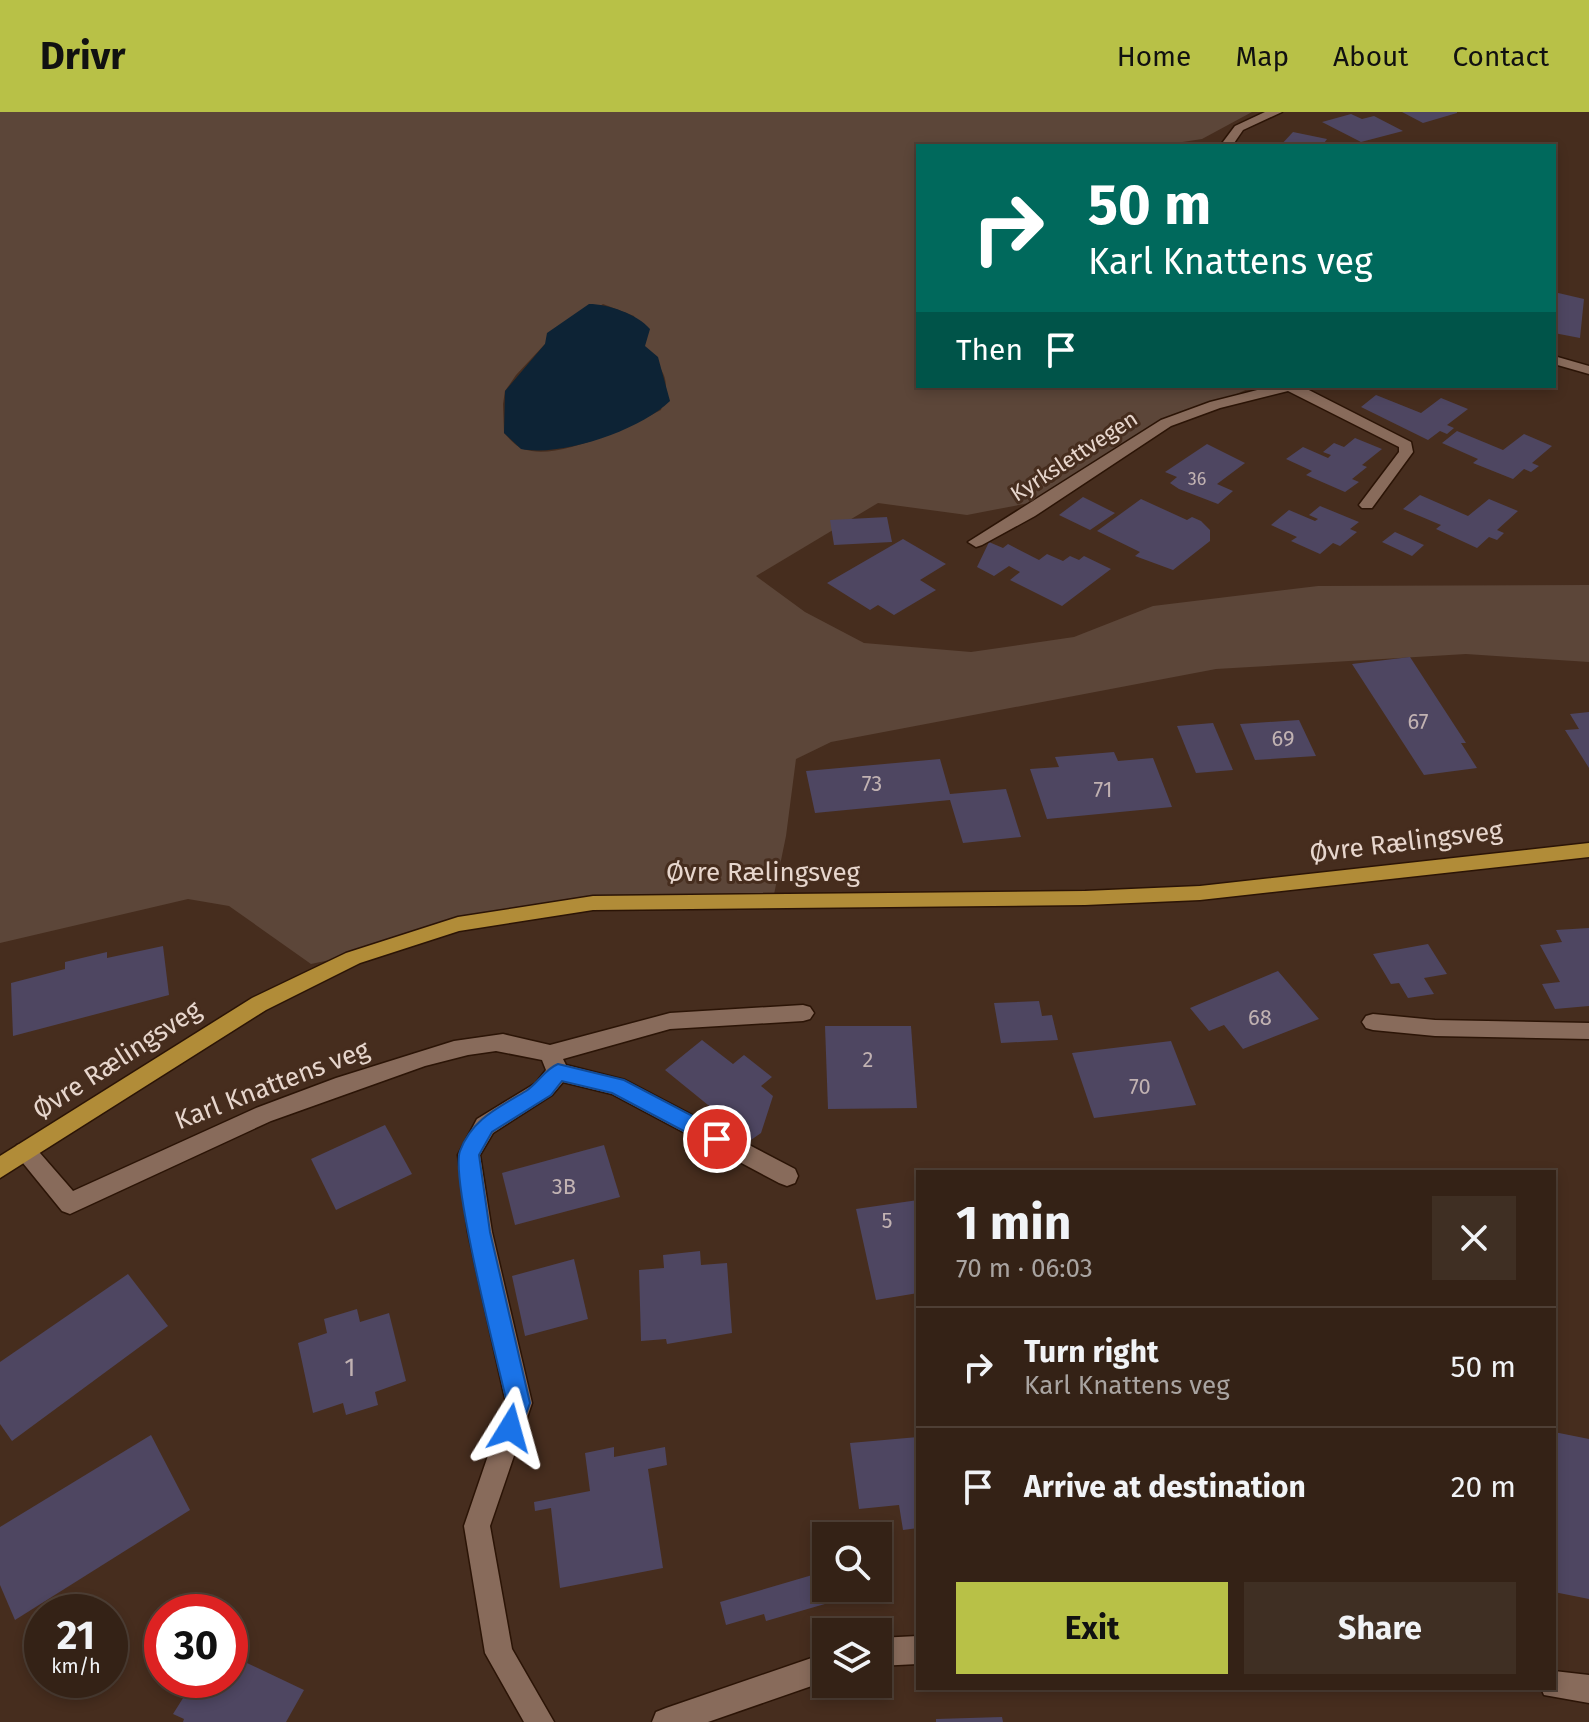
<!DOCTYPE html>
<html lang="en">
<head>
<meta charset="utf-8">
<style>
	:root { --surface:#342216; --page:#3f2f23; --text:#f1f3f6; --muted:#a9a4a1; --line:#4e3f35; --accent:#b8c147 }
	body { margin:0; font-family:"Fira Sans",sans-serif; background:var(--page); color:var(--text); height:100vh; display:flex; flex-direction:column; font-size:30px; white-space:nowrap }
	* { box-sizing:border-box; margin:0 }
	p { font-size:26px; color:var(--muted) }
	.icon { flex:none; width:44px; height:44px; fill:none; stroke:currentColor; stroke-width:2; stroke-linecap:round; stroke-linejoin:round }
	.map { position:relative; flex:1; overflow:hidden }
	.panel { position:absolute; left:916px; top:1058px; width:640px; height:520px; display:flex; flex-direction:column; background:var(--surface); border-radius:0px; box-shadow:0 4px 12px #0003,0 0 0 2px var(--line) }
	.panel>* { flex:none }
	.guide { position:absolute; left:916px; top:32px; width:640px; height:244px; border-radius:0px; box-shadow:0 4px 12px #0003,0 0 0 2px var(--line); background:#00695c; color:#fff; overflow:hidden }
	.buttons { position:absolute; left:812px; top:1410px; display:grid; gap:16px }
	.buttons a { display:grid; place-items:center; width:80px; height:80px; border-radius:0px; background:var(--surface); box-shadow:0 4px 12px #0003,0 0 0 2px var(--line); font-size:40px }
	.speed { position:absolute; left:24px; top:1482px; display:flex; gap:16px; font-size:40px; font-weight:700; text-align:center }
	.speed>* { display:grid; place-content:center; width:104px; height:104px; border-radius:50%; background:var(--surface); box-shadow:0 4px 12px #0003,0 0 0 2px var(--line); line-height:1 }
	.speed small { font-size:20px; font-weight:400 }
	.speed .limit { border:12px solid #d22; background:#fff; color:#111 }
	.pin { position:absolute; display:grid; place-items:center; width:68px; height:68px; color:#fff; margin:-34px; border:4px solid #fff; border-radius:50%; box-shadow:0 2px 8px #0007 }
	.me { position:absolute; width:88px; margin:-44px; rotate:8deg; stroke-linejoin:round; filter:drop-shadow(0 0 6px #0008) }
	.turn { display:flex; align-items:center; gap:28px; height:168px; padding:0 40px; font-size:36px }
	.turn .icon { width:104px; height:104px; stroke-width:2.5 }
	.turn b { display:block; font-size:56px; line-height:68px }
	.then { display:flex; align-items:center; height:76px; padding:0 40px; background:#0003; gap:16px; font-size:30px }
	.round { display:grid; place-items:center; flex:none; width:84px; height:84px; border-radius:0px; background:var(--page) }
	.summary { display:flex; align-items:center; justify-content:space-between; height:136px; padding:0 40px }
	h1 { font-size:48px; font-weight:700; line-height:60px }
	.action { display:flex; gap:16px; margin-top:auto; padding:16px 40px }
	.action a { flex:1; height:92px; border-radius:0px; background:var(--accent); color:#111; font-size:32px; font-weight:700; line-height:92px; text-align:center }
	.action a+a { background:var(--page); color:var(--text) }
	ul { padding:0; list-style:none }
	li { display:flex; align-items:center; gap:24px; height:120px; padding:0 40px; border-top:2px solid var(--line) }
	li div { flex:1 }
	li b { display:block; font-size:30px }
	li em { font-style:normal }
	header { display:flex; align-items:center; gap:48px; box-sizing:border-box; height:112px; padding:0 40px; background:var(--accent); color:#111 }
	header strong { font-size:38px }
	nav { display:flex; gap:44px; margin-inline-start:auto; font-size:28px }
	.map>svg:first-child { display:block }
	.green { fill:#5c4639; fill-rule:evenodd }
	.water { fill:#0d2335 }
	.building { fill:#4e4661 }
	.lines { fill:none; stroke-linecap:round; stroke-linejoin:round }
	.minor-casing { stroke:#2b1406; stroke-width:3 }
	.major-casing { stroke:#2b1406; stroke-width:3 }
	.minor { fill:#886b5b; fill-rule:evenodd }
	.major { fill:#b18c38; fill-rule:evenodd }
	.route { fill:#1a73e8; stroke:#114b97; stroke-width:2 }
	.labels { text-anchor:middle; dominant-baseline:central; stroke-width:6; stroke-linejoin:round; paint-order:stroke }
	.far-number-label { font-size:18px; fill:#c1b2b2 }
	.far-street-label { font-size:22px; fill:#e7d6cd; stroke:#462d1e }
	.number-label { font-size:22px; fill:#c1b2b2 }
	.street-label { font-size:26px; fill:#e7d6cd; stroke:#462d1e }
	.near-number-label { font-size:26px; fill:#c1b2b2 }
</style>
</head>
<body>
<header>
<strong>Drivr</strong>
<nav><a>Home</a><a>Map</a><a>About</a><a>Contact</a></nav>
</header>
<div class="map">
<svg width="1589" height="1610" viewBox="0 0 1589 1610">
	<rect width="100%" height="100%" fill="#462d1e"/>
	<path class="green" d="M0,0H1252L1202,27L1157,34H918V274H1254L1183,307L1029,391L967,403L878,391L756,464L805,500L864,531L971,540L1074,525L1153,494L1318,474L1589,473V550L1466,542L1216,557L831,630L796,647L786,724L771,797L680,785L550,801L311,852L229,794L188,787L0,831ZM603,192L634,204C638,215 641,231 648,240C667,264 670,267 661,298C632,313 557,350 524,337C516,335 510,327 504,321L503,292L505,279L516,263L545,232Z"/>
	<path class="water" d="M589,192C608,192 637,202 650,217L645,234L658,245L670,289C640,318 563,345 521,337L504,321L505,279L545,232L547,221Z"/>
	<g class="building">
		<path d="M1402,0H1457V1L1423,11Z"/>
		<path d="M1351,2L1362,7L1374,4L1403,19L1361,30L1322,10Z"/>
		<path d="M1293,20L1327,27L1322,34H1280Z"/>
		<path d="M1554,180L1584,187L1580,226L1554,221Z"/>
		<path d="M1376,283L1421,301L1441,286L1468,297L1447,313L1454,316L1447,322L1440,319L1428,328L1361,295Z"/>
		<path d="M1457,319L1503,338L1524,322L1552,334L1532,351L1539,354L1531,360L1524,357L1513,367L1473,351L1478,347L1442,331Z"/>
		<path d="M1355,326L1382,337L1362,353L1367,355L1352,367L1359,370L1345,380L1306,363L1312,359L1286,347L1303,335L1328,346L1331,343L1323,340L1334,331L1344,335Z"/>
		<path d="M1207,332L1245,351L1217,372L1233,379L1218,392L1179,377L1170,371L1177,365L1165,360Z"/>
		<path d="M1420,383L1468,404L1489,387L1518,399L1497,418L1504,421L1497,428L1489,425L1477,436L1436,417L1441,413L1403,397Z"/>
		<path d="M1083,385L1115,401L1090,418L1059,403Z"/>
		<path d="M1141,387L1187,408L1192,405L1201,409L1210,418V429L1173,458L1135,444L1140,440L1097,419Z"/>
		<path d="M1320,394L1359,410L1350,417L1357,420L1340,434L1333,431L1320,442L1291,429L1297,425L1271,413L1289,398L1315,409L1318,407L1309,403Z"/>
		<path d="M887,405L892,430L834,433L830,408Z"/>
		<path d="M1395,420L1424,433L1412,444L1382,430Z"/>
		<path d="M903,427L946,452L920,468L936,478L894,503L878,493L870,498L827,471Z"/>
		<path d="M989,430L1003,436L1008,432L1039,448L1047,442L1063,449L1070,444L1079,448L1084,444L1111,457L1062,494L1010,468L1020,460L1009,454L994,464L977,455Z"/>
		<path d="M1410,545L1466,631H1461L1477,656L1424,663L1352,552Z"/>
		<path d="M1589,600V656L1565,618L1579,617L1570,602Z"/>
		<path d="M1299,608L1316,644L1255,648L1240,612Z"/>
		<path d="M1213,611L1233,658L1196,661L1177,614Z"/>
		<path d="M1114,640L1118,649L1153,646L1172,695L1047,707L1030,657L1059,655L1055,645Z"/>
		<path d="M940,647L950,682L1006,677L1021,725L963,731L950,688L815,701L806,659Z"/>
		<path d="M1589,816V894L1555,897L1542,872L1560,870L1540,833L1562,830L1556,818Z"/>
		<path d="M1428,832L1447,862L1424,866L1434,882L1408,886L1399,871L1391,872L1373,842Z"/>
		<path d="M163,834L169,883L13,924L11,871L65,857V850L107,840V846Z"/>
		<path d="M1278,859L1319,907L1243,937L1224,913L1209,919L1190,896Z"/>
		<path d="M1039,889L1042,904L1052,903L1058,928L1001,931L994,891Z"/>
		<path d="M825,914H911L917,996L828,997Z"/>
		<path d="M702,928L733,952L744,943L772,965L761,974L773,984L761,1021L751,1028L665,958Z"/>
		<path d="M1171,929L1196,993L1094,1006L1072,941Z"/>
		<path d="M385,1013L412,1062L336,1098L311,1047Z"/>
		<path d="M604,1033L620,1085L515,1113L502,1061Z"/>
		<path d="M918,1088V1181L876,1188L856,1097Z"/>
		<path d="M700,1139L701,1153L727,1151L732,1221L667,1232L666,1227L641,1229L639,1158L664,1156L663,1143Z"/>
		<path d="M574,1147L588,1207L525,1224L512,1164Z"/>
		<path d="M128,1162L168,1214L12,1329L0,1312V1250Z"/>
		<path d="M357,1197L360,1210L389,1201L406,1269L375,1280L378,1293L346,1303L343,1291L313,1301L298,1231L327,1221L324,1207Z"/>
		<path d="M1554,1320L1589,1327V1487L1554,1480Z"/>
		<path d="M151,1323L190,1398L15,1508L0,1473V1415Z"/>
		<path d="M918,1325V1416L903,1418L899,1393L859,1397L850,1331Z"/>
		<path d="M614,1335V1345L665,1335L667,1353L648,1357L663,1456L560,1476L551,1396L535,1399L534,1390L590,1379L585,1341Z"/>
		<path d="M826,1459V1476H861L863,1481L766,1509L764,1502L726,1513L720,1490Z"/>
		<path d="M230,1543L304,1578L286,1610H183L184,1607L173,1602L190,1575L200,1579L207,1568H230Z"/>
		<path d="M1002,1605L1003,1610H936V1607Z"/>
	</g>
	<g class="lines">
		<defs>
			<g id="minor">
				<path d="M1265,0H1282L1243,18L1232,34H1220L1235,14Z"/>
				<path d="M1554,244L1589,254V262L1554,252Z"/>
				<path d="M1273,274H1301L1411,330L1413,340L1372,396H1362L1359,393L1399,340V335L1288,279L1220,296L1171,314L1035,404L982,433L976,435L968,430L1161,308L1210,290Z"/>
				<path d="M803,893L810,895L814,901L810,907L803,909L670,917L563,947L566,953L625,968L795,1057L798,1064L795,1071L787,1074L779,1071L612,982L563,970L552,983L493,1021L480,1043L492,1120L532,1291L490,1414L512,1537L554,1610H524L485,1541L464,1414L506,1291L468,1120L458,1043L477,1007L536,971L546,958L542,948L496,939L468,943L425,954L271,1009L70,1102L62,1099L14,1040L17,1033L25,1031L33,1033L73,1079L256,996L336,966L454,929L503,922L550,933L670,901Z"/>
				<path d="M1373,902L1435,908L1589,911V927L1435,924L1373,918L1366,916L1362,910L1366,904Z"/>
				<path d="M918,1524V1552L878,1554V1526Z"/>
				<path d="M826,1541V1569L708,1610H652L656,1600L666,1596Z"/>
				<path d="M1554,1559L1589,1563V1591L1544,1583L1541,1576H1554Z"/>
			</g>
			<path id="major" d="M1589,731V745L1200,788L1085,793L593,798L459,819L360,851L266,898L0,1066V1044L252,886L346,841L458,805L593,784L1085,779L1200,774Z"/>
		</defs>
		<use href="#minor" class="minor-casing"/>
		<use href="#major" class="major-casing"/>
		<use href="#minor" class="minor"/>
		<use href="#major" class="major"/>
	</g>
	<path class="route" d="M558,952L624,968L725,1021L728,1027L717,1036L710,1033L612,981L562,969L551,983L492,1020L479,1043L490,1120L530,1291L518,1324L510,1327L502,1324L499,1316L507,1291C498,1252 450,1066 460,1039C472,1007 498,996 526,979C538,971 545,957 558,952Z"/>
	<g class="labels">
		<g class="far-number-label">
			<text x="1197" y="367">36</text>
		</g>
		<g class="far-street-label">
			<text transform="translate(1074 344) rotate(-33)">Kyrkslettvegen</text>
		</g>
		<g class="number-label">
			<text x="1418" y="609">67</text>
			<text x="1283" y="626">69</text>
			<text x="872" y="671">73</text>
			<text x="1103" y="677">71</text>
			<text x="1260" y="905">68</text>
			<text x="868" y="947">2</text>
			<text x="1140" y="974">70</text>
			<text x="564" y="1074">3B</text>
			<text x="887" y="1108">5</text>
		</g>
		<g class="street-label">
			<text transform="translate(1406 730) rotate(-7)">Øvre Rælingsveg</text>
			<text x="763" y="760">Øvre Rælingsveg</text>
			<text transform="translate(117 948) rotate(-33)">Øvre Rælingsveg</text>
			<text transform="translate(272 973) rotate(-21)">Karl Knattens veg</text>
		</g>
		<g class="near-number-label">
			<text x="350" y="1255">1</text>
		</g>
	</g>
</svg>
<div class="buttons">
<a><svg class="icon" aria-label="search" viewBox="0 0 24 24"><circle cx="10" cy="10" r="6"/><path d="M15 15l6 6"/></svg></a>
<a><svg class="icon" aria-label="layers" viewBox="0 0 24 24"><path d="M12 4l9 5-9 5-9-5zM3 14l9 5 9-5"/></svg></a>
</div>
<div class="speed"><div>21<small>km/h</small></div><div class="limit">30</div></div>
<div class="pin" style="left:717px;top:1027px;background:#d93025"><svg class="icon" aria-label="arrive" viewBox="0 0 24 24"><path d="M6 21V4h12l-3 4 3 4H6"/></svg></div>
<svg class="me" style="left:510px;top:1316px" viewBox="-20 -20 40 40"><path d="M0-17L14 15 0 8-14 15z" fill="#1a73e8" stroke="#fff" stroke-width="4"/></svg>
<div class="guide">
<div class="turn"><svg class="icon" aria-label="right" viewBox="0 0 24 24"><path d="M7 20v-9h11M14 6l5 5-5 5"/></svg><div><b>50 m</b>Karl Knattens veg</div></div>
<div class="then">Then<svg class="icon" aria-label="arrive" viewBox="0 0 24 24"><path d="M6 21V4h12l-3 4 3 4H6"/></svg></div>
</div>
<section class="panel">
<div class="summary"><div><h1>1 min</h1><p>70 m · 06:03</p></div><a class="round"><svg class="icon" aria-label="close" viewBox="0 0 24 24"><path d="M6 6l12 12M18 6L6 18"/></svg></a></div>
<ul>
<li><svg class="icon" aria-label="right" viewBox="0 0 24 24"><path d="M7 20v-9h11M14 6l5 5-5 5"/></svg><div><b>Turn right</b><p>Karl Knattens veg</p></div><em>50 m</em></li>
<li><svg class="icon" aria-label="arrive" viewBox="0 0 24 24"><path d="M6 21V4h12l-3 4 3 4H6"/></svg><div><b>Arrive at destination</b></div><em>20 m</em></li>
</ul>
<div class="action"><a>Exit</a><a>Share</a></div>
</section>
</div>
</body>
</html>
